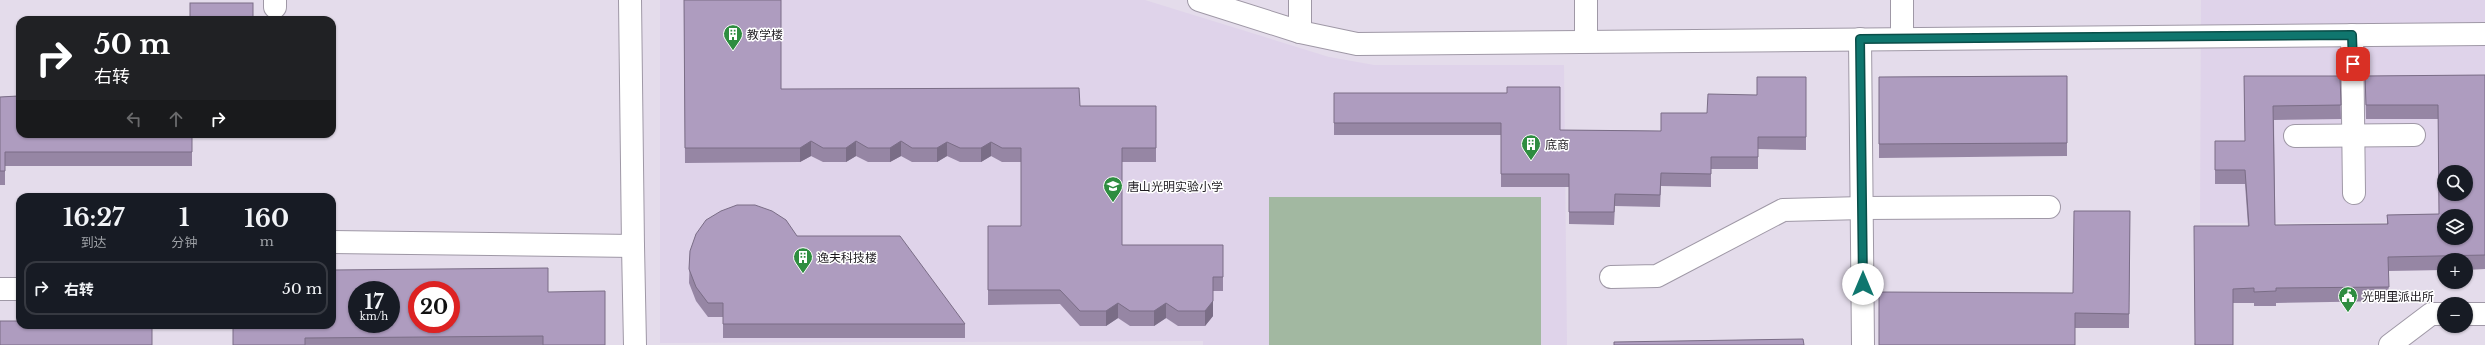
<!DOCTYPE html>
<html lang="zh">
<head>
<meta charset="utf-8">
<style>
	:root { --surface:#171b24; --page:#20242c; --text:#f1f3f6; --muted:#9ea1a6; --line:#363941 }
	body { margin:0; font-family:"Libre Baskerville","Noto Sans SC",serif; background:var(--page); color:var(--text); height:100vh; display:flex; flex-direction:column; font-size:15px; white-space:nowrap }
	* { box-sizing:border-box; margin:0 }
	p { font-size:13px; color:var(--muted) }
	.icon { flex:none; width:22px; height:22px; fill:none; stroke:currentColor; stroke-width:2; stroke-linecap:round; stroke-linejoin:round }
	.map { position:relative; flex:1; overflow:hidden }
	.details { position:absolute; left:16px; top:193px; width:320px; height:136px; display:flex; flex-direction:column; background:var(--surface); border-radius:12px; box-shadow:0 1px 3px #0004 }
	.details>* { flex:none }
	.banner { position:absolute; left:16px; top:16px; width:320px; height:122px; border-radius:12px; box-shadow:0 1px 3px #0004; background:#202124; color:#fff; overflow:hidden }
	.buttons { position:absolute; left:2437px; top:165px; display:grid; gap:8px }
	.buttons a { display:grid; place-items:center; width:36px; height:36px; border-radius:50%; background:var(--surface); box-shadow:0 1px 3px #0004; font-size:20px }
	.speed { position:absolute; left:348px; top:281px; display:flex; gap:8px; font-size:20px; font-weight:700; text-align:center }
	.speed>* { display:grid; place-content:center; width:52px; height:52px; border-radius:50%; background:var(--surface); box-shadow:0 1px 3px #0004; line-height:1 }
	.speed small { font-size:10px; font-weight:400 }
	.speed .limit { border:6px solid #d22; background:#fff; color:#111 }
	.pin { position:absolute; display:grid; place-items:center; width:34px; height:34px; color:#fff; margin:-17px; border-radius:8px; box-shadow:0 2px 6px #0006 }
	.me { position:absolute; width:44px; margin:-22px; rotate:0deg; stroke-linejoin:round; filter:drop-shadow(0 0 3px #0008) }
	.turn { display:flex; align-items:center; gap:14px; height:84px; padding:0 12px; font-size:18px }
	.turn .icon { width:52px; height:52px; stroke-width:2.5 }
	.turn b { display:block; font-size:28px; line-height:34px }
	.lanes { display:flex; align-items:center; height:38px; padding:0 12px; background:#0003; justify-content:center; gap:20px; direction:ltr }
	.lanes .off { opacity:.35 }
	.eta { display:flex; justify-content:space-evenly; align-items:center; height:68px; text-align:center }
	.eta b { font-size:24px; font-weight:800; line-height:28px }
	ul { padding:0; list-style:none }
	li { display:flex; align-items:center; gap:12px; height:54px; margin:0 8px 6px; padding:0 4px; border:2px solid var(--line); border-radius:12px }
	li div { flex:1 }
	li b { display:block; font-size:15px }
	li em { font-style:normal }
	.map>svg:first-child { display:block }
	.built { fill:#dfd3ea; fill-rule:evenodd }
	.green { fill:#a2b8a1 }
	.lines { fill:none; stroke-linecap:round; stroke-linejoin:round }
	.minor-casing { stroke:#9f98a6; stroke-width:24 }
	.minor { stroke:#fff; stroke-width:22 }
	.wall { fill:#9686a4 }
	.shaded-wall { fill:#7a6d86 }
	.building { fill:#ae9cbf; stroke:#7a6d86; fill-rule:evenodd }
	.route-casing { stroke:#0a4d48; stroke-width:10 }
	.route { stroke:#0f766e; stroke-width:7 }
	.labels { text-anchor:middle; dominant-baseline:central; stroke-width:3; stroke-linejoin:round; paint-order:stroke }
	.poi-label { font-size:12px; fill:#1d1a1f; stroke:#fff; text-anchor:start }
</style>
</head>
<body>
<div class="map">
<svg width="2485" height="345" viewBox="0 0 2485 345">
	<rect width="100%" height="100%" fill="#e4dceb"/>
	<g class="built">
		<path d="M660,0H1145L1329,57L1374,65H1564L1567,345H1203V341L660,343Z"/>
		<path d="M2201,0H2485V221L2466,216H2444V222L2200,223ZM2444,172H2466V194H2444Z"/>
	</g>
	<rect class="green" x="1269" y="197" width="272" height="148"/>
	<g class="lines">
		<defs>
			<g id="minor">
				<path d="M275,0V7"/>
				<path d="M1199,0L1300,32L1357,44L2485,34"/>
				<path d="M1586,0V41"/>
				<path d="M1902,0V38"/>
				<path d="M1300,32V0"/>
				<path d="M2352,35L2354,193"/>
				<path d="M1860,39L1863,345"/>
				<path d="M2295,136L2414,135"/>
				<path d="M332,242L633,246L630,0"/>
				<path d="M633,246L635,345"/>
				<path d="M1611,277L1657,276L1783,210L1863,208L2049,207"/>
				<path d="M0,289H20"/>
				<path d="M2466,314H2485"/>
				<path d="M2390,345L2431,314H2444"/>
			</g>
		</defs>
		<use href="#minor" class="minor-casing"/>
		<use href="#minor" class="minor"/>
	</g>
	<g class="wall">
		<path d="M684,0L781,89L1080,106H1156V162H1122V245H1223V291H1213V316L1205,326H1178L1166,318L1154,326H1130L1118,318L1106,326H1080L1060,304L988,305V226H1021V162H1002L991,156L981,162H960L947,156L937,162H912L901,156L890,162H868L856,156L846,162H823L811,156L800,162L685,163Z"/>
		<path d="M2485,75V269L2466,270V260H2444V270L2388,271L2389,301L2276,303V306H2254V303H2233L2194,345L2248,226L2245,184H2215V141H2245L2244,76H2340L2341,119L2274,120L2275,225L2387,224V215L2439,214L2438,119H2366L2365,76Z"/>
		<path d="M2067,76V156L1879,158V77Z"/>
		<path d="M1806,77V150L1758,149V169H1711V187L1661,186L1660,207L1615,206L1614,225L1569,224V187H1501V135H1334V93L1560,130L1661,131L1707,113Z"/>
		<path d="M18,96L192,134V166H5V185H0V97Z"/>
		<path d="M2130,211L2129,328H2075L2073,293Z"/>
		<path d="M797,236L965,324V338H723V317H708L696,301L689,283L690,251Z"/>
		<path d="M548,292L605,345H233L332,325Z"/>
	</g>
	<g class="shaded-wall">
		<path d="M811,141V156L800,162V148Z"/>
		<path d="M856,141V156L846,162V148Z"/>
		<path d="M901,141V156L890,162V148Z"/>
		<path d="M947,142V156L937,162V148Z"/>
		<path d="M991,142V156L981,162V148Z"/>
		<path d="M1213,301V316L1205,326V311Z"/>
		<path d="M1118,303V318L1106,326V311Z"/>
		<path d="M1166,303V318L1154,326V311Z"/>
	</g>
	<g class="building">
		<path d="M684,0H781V89L1079,88L1080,106H1156V148H1122V245H1223V277H1213V301L1205,311H1178L1166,303L1154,311H1130L1118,303L1106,311H1080L1060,290H988V226H1021V148H1002L991,142L981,148H960L947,142L937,148H912L901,141L890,148H868L856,141L846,148H823L811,141L800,148H685Z"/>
		<rect x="190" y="3" width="63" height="17"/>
		<path d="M2485,75V255L2388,257L2389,287L2276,288V291L2254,292V288L2233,289V345H2195L2194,226H2249L2245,170H2215V141H2245L2244,76H2340L2341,105L2273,106L2275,225L2388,224L2387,215L2439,214L2438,105H2366L2365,76ZM2444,172H2466V194H2444ZM2444,216H2466V238H2444Z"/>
		<path d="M2067,76V143L1879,144V77Z"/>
		<path d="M1757,77H1806V137H1758V157H1711V174L1661,173L1660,195L1615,194L1614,212H1569V174H1501V123H1334V93H1507V87H1560V130L1661,131V113H1707L1708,94L1757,95Z"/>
		<path d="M20,95V134H192V152H5V171H0V97L18,96Z"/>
		<path d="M737,205H755L772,211L786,220L797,236H900L965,324H723V303H708L696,287L689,269L690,251L696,234L706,220L721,211Z"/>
		<path d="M2074,211H2130L2129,314L2075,313V345H1879V292L2073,293Z"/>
		<path d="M548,268V292L605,291V345H543V336L305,338V345H233V325H332V270ZM357,290H391V324H357ZM417,290H451V324H417Z"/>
		<path d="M0,321H20V325H152V345H0Z"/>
		<path d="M1803,339L1804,345H1614V342Z"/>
	</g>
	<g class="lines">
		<defs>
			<path id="route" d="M1863,284L1860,39L2352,35L2353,64"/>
		</defs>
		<use href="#route" class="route-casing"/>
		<use href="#route" class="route"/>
	</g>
	<defs>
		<symbol id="building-pin" viewBox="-11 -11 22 30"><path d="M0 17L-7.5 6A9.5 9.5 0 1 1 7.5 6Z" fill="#2e8d40" stroke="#fff"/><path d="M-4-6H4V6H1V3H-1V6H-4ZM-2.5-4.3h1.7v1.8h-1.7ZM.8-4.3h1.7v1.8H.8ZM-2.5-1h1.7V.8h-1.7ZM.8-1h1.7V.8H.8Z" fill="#fff"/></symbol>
		<symbol id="school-pin" viewBox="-11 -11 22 30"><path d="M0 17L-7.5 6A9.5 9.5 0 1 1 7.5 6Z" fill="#2e8d40" stroke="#fff"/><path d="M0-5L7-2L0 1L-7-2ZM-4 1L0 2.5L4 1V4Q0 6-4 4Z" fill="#fff"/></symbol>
		<symbol id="civic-pin" viewBox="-11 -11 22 30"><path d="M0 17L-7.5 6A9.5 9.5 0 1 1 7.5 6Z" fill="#2e8d40" stroke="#fff"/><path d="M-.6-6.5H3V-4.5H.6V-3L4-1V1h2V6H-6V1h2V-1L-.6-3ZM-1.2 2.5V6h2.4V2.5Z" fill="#fff"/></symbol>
	</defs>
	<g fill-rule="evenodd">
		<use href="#building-pin" x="722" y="23" width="22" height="30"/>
		<use href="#building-pin" x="1520" y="133" width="22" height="30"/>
		<use href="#school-pin" x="1102" y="175" width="22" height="30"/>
		<use href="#building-pin" x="792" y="246" width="22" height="30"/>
		<use href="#civic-pin" x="2337" y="285" width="22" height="30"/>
	</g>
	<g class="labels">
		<g class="poi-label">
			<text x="747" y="34">教学楼</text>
			<text x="1545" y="144">底商</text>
			<text x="1127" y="186">唐山光明实验小学</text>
			<text x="817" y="257">逸夫科技楼</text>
			<text x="2362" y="296">光明里派出所</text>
		</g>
	</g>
</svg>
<div class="buttons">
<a><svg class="icon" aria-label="search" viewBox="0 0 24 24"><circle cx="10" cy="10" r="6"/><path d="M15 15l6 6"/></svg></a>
<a><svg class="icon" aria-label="layers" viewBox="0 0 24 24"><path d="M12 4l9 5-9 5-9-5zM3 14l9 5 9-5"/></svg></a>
<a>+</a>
<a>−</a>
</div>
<div class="speed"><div>17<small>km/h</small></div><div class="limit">20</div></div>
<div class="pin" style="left:2353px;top:64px;background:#d93025"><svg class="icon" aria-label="arrive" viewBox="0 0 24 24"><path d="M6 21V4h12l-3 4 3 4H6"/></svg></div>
<svg class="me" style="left:1863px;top:284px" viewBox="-20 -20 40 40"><circle r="19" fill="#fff"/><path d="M0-13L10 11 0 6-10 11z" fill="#0f766e"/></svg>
<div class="banner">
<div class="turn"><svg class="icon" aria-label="right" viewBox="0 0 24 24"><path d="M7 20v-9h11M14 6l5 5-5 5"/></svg><div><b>50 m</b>右转</div></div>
<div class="lanes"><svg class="icon off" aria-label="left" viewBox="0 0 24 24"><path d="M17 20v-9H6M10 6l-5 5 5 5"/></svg><svg class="icon off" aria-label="ahead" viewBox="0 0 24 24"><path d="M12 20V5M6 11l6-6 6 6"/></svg><svg class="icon" aria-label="right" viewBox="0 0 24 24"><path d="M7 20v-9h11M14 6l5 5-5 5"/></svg></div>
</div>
<section class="details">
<div class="eta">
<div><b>16:27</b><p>到达</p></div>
<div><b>1</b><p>分钟</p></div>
<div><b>160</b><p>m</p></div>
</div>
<ul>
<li><svg class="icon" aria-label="right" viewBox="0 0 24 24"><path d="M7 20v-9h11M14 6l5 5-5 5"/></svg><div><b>右转</b></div><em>50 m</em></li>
</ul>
</section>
</div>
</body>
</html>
